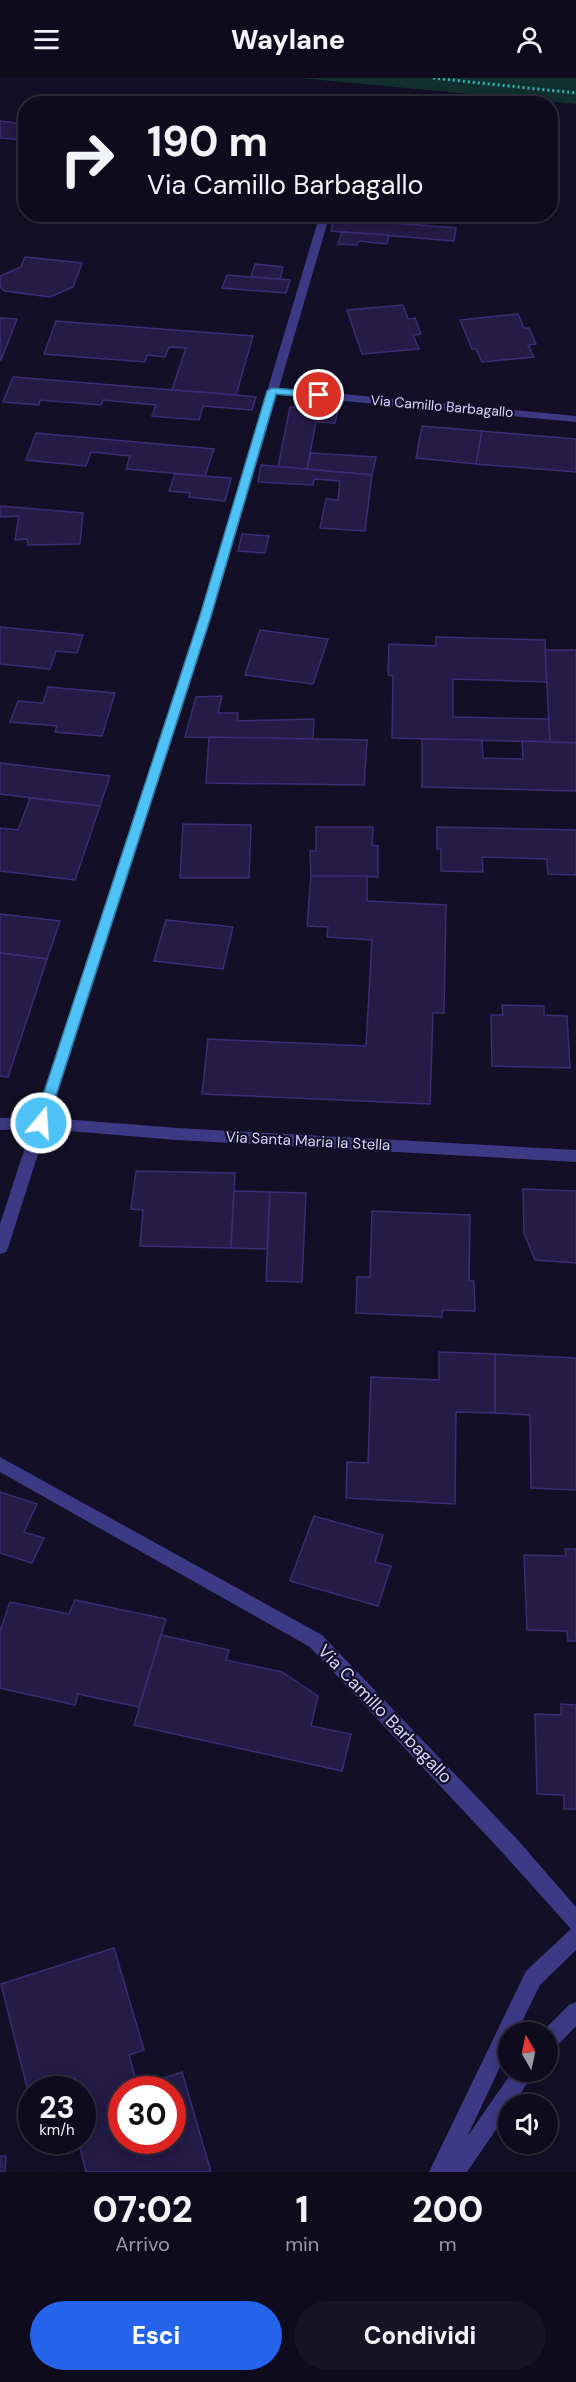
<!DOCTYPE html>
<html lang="it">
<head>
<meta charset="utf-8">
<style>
	:root { --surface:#0e0b1c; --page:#171425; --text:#f1f3f6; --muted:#9b9ba3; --line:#2e2b3b; --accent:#2563eb }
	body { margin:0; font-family:"DM Sans",sans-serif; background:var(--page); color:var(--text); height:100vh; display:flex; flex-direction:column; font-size:22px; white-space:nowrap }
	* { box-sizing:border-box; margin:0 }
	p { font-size:20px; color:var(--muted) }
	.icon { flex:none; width:33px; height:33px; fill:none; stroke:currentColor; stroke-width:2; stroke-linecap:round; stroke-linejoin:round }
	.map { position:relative; height:2094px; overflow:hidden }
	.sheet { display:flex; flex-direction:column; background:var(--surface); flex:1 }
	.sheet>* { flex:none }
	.hud { position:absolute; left:18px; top:18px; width:540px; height:126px; border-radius:24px; box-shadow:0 3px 15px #0003,0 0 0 2px var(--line); background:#0e0b1c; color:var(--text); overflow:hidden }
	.needle { width:39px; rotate:351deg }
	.buttons { position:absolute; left:498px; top:1944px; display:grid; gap:12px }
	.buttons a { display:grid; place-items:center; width:60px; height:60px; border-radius:50%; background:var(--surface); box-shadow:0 3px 15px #0003,0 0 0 2px var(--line); font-size:30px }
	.speed { position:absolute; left:18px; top:1998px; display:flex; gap:12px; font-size:30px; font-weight:700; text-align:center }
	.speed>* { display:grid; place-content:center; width:78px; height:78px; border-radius:50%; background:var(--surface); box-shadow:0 3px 15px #0003,0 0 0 2px var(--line); line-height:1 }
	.speed small { font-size:15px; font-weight:400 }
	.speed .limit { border:9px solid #d22; background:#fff; color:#111 }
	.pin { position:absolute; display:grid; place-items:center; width:51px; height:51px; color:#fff; margin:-26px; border:3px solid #fff; border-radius:50%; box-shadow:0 2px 6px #0007 }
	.me { position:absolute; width:66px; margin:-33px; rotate:18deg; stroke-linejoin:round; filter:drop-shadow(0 0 4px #0008) }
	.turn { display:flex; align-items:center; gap:21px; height:126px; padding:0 30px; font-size:27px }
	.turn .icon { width:78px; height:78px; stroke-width:2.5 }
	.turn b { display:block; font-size:42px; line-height:51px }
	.eta { display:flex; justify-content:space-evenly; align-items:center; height:102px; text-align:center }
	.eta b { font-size:36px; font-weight:800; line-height:42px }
	.button { display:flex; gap:12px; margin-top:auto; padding:12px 30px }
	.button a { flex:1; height:69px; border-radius:36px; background:var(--accent); color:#fff; font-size:24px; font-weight:800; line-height:69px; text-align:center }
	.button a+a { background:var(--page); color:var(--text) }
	header { display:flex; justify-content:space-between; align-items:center; height:78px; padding:0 30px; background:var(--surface); font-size:27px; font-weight:800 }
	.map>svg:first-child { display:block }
	.green { fill:#12302f }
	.building { fill:#241b47; stroke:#3b2d73; stroke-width:1.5; fill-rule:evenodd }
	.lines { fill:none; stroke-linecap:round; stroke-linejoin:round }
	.path { stroke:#2fb8b0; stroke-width:3; stroke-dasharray:2 3; stroke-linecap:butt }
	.minor { fill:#3d3a85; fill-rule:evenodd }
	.route { fill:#4fc3f7; stroke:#337fa1; stroke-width:1.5 }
	.labels { text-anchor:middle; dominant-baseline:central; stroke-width:4.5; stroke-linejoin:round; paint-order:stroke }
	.far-street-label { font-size:14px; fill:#d9d4ff; stroke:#130f26 }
	.street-label { font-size:15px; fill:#d9d4ff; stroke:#130f26 }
	.near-street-label { font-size:18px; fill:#d9d4ff; stroke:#130f26 }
</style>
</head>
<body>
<header><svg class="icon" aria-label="menu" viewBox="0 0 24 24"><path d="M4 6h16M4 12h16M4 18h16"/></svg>Waylane<svg class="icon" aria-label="person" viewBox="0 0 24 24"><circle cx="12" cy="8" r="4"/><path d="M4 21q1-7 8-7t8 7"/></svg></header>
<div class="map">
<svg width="576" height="2094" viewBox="0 0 576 2094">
	<rect width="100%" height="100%" fill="#130f26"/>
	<path class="green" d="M300,0H576V26Z"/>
	<g class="building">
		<path d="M0,43L26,46L25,62L0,60Z"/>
		<path d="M245,136H300L298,142Z"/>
		<path d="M334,140L456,150L454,163L331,153Z"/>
		<path d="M342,154L389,157L387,166L358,163L357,167L338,166Z"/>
		<path d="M25,179L82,185L73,209L50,219L5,213L0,209V198L21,189Z"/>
		<path d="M255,186L283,189L280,201L251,199Z"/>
		<path d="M227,197L251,199L290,202L286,215L222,210Z"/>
		<path d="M403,227L408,241L415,240L421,256L413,257L419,271L362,276L347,232Z"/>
		<path d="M518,236L524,250H529L536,266L528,267L534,279L482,284L476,271H472L460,242Z"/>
		<path d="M0,240L17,241L1,282H0Z"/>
		<path d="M56,243L253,258L236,317L172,312L186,270L169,269L165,279L147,277L145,284L44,276Z"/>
		<path d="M13,299L236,317L256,319L252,332L203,328L199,342L152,338L156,327L103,322L101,327L40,322L39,327L3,324Z"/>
		<path d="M290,329L338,332L335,345L316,344L307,391L278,389Z"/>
		<path d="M422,348L482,353L476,386L416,380Z"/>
		<path d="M482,353L576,361V394L476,386Z"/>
		<path d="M36,355L214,371L205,398L126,391L130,378L91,374L86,388L26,382Z"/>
		<path d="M311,375L376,379L372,397L307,391Z"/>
		<path d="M261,387L372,397L365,453L320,450L326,421L338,422L340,403L314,401L313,407L258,404Z"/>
		<path d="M175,396L231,400L225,423L189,419L190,415L169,413Z"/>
		<path d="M0,428L83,435L80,466L28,467L27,461L15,462L19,438L0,439Z"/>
		<path d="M242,456L269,458L265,475L238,473Z"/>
		<path d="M0,549L83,557L77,575L56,573L50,591L0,586Z"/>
		<path d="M260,552L328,561L313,606L245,597Z"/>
		<path d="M436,559L545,562L547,604L453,601V639L549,641L550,664L392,660L393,598L388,597L389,566L436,568Z"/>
		<path d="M545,572H576V665L550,664Z"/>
		<path d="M48,609L115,615L102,658L55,654L57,648L10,644L18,623L43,625Z"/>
		<path d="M222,618L218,635H238L237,643L314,641L313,662L185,659L196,619Z"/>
		<path d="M209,659L367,662L364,707L206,705Z"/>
		<path d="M422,661L482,662L483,680L523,681L522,663L576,665V713L422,709Z"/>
		<path d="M0,685L110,698L100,728L0,716Z"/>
		<path d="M30,720L100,728L75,802L0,793V750L18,752Z"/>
		<path d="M183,746L251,747L249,800H180Z"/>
		<path d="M316,749H373L372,767L378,768V799L311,798L310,773H316Z"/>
		<path d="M437,749L576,752V797L548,796L547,781L482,779L483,794L441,793V771H437Z"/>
		<path d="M311,798H367V823L446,827L444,935H433L430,1026L202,1016L208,961L366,968L372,862L327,859L328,849L307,848Z"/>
		<path d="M0,836L60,843L47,881L0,875Z"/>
		<path d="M166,842L233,849L223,891L154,883Z"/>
		<path d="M0,875L47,881L8,999L0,998Z"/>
		<path d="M502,927L544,928V937L567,938L570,990L492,988L491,937H503Z"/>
		<path d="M136,1093L235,1095L231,1170L140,1168L143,1132L131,1131Z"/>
		<path d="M523,1111L576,1113V1185L535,1182L524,1155Z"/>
		<path d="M234,1113L270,1114L267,1171L231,1170Z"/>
		<path d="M270,1114L306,1115L302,1204L266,1203Z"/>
		<path d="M372,1133L470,1137L469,1203H474L475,1233L442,1232V1239L356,1235L357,1199H370Z"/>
		<path d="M439,1274L495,1276V1335L456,1334L455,1426L346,1420L347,1384L368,1385L371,1299L439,1302Z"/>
		<path d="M495,1276L576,1280V1412L531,1410L530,1337L495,1335Z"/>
		<path d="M0,1414L37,1426L24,1454L44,1460L32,1485L0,1475Z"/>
		<path d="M314,1438L383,1457L375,1484L391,1488L378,1528L290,1503Z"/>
		<path d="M565,1471H576V1563H568L567,1553L527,1552L524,1477L566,1478Z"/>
		<path d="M75,1522L166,1541L139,1629L78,1616L75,1627L0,1610V1553L10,1524L69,1536Z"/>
		<path d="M161,1557L229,1572L226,1582L282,1594L318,1618L311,1648L351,1656L342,1693L134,1647Z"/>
		<path d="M561,1626L576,1627V1731H564V1717L537,1716L535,1636L561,1637Z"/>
		<path d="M114,1870L144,1972L129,1977L138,2009L182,1994L211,2094H86L78,2062H82V2012H78L75,2000L44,2012H32V2016L29,2017L1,1906ZM122,2012H172V2062H122Z"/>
		<path d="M0,2078H6L5,2094H0Z"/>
	</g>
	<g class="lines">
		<path class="path" d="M433,0L576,15"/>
		<g class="minor">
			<path d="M320,136H330L279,310L576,338V344L277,317L211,541L50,1040L177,1050L576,1072V1084L177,1062L46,1051L8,1170L6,1174L0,1176V1146L31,1051L0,1052V1040L35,1039L199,541Z"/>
			<path d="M0,1379L322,1557L516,1760L576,1829V1872L540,1907L517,1954H508V1972L467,2059L512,1994H534L514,2026H508V2034L467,2094H429L526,1893L571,1851L502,1774L310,1569L0,1394Z"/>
			<path d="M576,1924V1948L555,1970L548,1973V1954H542L569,1927Z"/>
		</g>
	</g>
	<path class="route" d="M272,310L319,314L324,317L319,320L276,316L210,541L47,1045L41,1050L34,1045L199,541L267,313Z"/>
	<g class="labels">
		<g class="far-street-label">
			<text transform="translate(442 328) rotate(5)">Via Camillo Barbagallo</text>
		</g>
		<g class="street-label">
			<text transform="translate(308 1063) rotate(3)">Via Santa Maria la Stella</text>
		</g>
		<g class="near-street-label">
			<text transform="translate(385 1636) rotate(46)">Via Camillo Barbagallo</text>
		</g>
	</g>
</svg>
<div class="buttons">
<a><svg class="needle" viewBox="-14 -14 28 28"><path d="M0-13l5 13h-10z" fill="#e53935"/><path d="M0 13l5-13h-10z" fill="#9b9ba3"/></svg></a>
<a><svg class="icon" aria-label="sound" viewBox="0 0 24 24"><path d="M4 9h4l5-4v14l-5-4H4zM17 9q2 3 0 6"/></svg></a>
</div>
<div class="speed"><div>23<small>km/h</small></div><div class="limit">30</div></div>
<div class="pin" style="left:319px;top:317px;background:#d93025"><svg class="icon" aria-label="arrive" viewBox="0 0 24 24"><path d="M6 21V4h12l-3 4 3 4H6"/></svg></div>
<svg class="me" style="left:41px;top:1045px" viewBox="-20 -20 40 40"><circle r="17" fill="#4fc3f7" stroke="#fff" stroke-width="3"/><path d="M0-11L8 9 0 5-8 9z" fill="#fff"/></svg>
<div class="hud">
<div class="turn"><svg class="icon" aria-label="right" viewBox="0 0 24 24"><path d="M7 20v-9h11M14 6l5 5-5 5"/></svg><div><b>190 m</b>Via Camillo Barbagallo</div></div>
</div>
</div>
<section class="sheet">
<div class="eta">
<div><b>07:02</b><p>Arrivo</p></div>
<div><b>1</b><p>min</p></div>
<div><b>200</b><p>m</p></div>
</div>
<div class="button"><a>Esci</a><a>Condividi</a></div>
</section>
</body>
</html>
